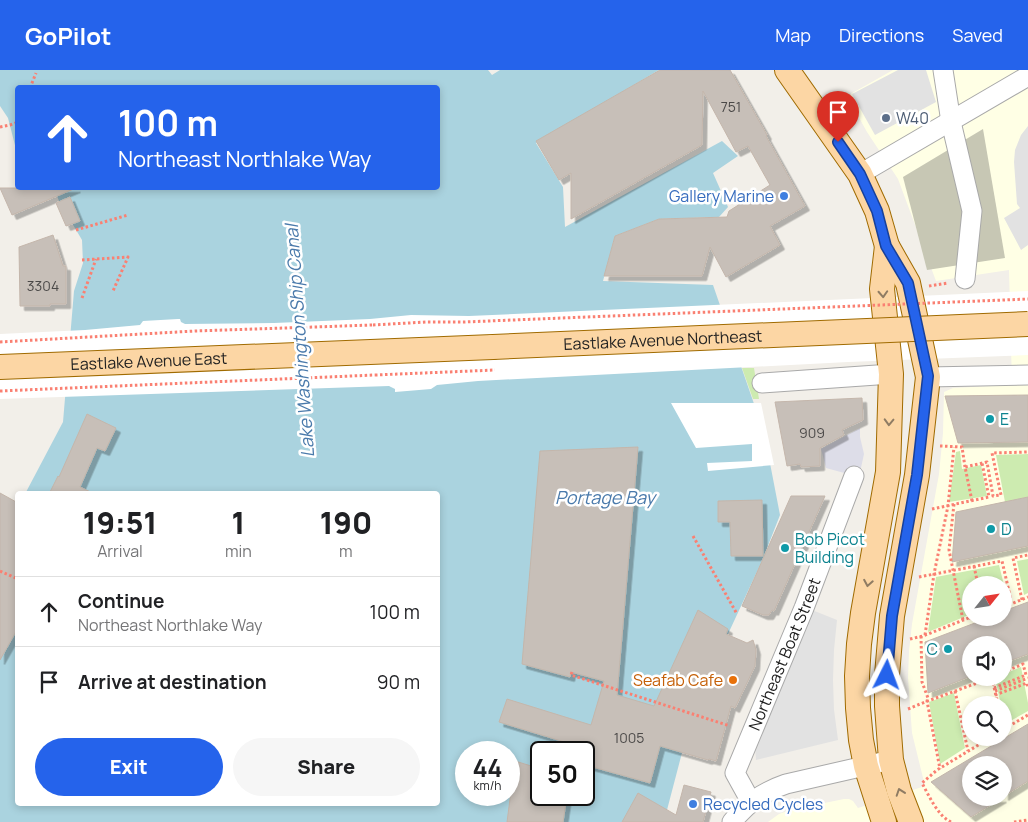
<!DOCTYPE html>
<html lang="en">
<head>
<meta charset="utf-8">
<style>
	:root { --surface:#fff; --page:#f6f6f6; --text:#202124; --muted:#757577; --line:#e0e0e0; --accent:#2563eb }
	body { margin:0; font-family:Manrope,sans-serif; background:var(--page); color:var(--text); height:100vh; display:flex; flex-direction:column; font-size:19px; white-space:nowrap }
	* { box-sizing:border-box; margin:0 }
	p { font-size:16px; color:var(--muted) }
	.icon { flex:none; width:28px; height:28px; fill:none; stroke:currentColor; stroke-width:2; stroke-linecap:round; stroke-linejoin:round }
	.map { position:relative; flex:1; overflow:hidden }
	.sheet { position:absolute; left:15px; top:421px; width:425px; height:315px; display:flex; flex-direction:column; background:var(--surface); border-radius:5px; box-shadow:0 2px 8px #0003 }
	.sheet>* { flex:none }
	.top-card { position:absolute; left:15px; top:15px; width:425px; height:105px; border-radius:5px; box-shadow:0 2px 8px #0003; background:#2563eb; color:#fff; overflow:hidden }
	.needle { width:32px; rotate:60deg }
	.fabs { position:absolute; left:962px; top:506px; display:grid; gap:10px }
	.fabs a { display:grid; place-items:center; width:50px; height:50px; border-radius:50%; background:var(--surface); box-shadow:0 2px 8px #0003; font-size:25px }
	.speed { position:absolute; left:455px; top:671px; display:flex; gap:10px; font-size:25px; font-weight:700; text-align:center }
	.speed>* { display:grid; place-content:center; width:65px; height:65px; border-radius:50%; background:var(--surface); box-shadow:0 2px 8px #0003; line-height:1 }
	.speed small { font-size:12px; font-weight:400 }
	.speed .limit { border:2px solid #111; border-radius:8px; background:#fff; color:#111 }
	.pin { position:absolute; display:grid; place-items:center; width:42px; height:42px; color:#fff; margin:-51px -21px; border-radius:50% 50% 50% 0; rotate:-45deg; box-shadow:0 0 5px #0007 }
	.pin .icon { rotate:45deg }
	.me { position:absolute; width:55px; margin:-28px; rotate:3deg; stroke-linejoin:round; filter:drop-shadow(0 0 4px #0008) }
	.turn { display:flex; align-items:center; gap:18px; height:105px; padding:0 20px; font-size:22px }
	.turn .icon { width:65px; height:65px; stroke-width:2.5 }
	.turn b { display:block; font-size:35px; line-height:42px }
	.eta { display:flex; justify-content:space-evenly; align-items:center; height:85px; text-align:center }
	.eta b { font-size:30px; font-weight:800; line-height:35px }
	.primary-button { display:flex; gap:10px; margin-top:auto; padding:10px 20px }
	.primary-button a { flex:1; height:58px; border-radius:30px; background:var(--accent); color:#fff; font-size:20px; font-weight:800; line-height:58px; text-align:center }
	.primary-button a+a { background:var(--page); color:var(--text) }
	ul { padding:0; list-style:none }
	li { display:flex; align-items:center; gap:15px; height:70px; padding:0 20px; border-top:1px solid var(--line) }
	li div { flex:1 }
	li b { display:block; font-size:19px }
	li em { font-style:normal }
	header { display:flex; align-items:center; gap:30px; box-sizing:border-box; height:70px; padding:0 25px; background:var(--accent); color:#fff }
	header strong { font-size:24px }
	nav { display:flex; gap:28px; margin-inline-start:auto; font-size:18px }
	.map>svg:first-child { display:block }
	.education { fill:#ffffe5; fill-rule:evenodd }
	.construction { fill:#c7c7b4 }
	.grass { fill:#cdebb0 }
	.parking { fill:#e2e2e2 }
	.plaza { fill:#dddde8 }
	.water { fill:#aad3df; fill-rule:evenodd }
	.pier { fill:#fff }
	.building { fill:#c7bfb8; stroke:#c4b6ab; filter:url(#shadow) }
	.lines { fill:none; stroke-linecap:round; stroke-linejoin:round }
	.minor-casing { stroke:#a9a9a9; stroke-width:21 }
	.major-casing { stroke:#a06b00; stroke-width:26 }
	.path { stroke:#fa8072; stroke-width:3; stroke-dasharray:2.5 2.5; stroke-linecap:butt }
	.minor { stroke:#fff; stroke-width:19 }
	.major { stroke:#fcd6a4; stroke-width:24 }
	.major-bridge-casing { stroke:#a06b00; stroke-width:26; stroke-linecap:butt }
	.path-bridge { stroke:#fa8072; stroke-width:3; stroke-dasharray:2.5 2.5; stroke-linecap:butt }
	.major-bridge { stroke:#fcd6a4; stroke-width:24 }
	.oneway { stroke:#8f7c63 }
	.route-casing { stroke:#184099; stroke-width:12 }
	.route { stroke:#2563eb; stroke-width:9 }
	.service-dot { fill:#5c6f8a; stroke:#fff; stroke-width:2 }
	.shop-dot { fill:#3f7fe0; stroke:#fff; stroke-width:2 }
	.culture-dot { fill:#0f9aa8; stroke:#fff; stroke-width:2 }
	.food-dot { fill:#e8710a; stroke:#fff; stroke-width:2 }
	.labels { text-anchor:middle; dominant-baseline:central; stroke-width:5; stroke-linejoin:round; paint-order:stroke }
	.number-label { font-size:14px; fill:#4b4948 }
	.service-label { font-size:16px; fill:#4e5e75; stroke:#fff; text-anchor:start }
	.shop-label { font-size:16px; fill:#366cbe; stroke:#fff; text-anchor:end }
	.street-label { font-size:16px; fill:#222; stroke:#fff }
	.culture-label { font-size:16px; fill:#0d838f; stroke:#fff; text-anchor:start }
	.food-label { font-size:16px; fill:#c56008; stroke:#fff; text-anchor:end }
	.water-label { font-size:18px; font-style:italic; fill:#4a7aab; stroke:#fff }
</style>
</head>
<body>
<header>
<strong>GoPilot</strong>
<nav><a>Map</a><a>Directions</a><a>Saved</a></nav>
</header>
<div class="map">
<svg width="1028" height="752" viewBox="0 0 1028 752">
	<defs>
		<filter id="shadow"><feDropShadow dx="4.5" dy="4.5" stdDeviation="0" flood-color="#0004"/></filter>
	</defs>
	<rect width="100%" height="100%" fill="#f2efe9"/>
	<path class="education" d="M893,0H1028V752H768L779,744L790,740L844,729H849L853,731L858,738L925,716L912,663L908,608L909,581L912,554L939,404L943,363L944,322L953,318L1012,315L1009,200L936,211L898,109L867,62L847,26ZM971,515H1004V548H971ZM971,575H1004V608H971ZM971,635H1004V668H971ZM971,695H1004V728H971Z"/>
	<path class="construction" d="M983,59L1005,188L927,200L903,107Z"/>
	<g class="grass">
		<path d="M742,298H754L759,329H753Z"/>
		<path d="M960,381L962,399L981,395L987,426L949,432L956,382Z"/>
		<path d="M1028,384V427L1005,432L996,385Z"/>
		<path d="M1028,489V523L1024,525L1017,491Z"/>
		<path d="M999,495L1004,515H971V544L928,562L936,507Z"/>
		<path d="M1021,597L1028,633V641L1005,654L1004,647V635H1001L995,608H1004V604Z"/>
		<path d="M954,623L965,678L940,694L929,632Z"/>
	</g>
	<g class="parking">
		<path d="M898,0H926L936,32L875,65L852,24Z"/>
		<path d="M1028,56V175L1021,180L1004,148L1020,138L1017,134L1014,92L1015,80L1021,65Z"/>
		<path d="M812,540L837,550L834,580L833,610L834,640L838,670L756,690L755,674Z"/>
	</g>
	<path class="plaza" d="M860,358V367L864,384L859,407L826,398L821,379Z"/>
	<path class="water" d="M0,0H488L492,5L500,0H659L536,73L563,117L565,157L722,71L738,86L713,103L728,137L719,147L659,149L615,166L603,211L713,215L762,357L769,388L780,445L762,491L694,637L667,740L661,752H0V470L17,437L18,734H438V424H25L63,352L74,221L83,193L82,170L59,131L54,118H438V18H18L17,83L8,48L0,36ZM466,682H509V725H466ZM541,682H584V725H541Z"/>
	<g class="pier">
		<path d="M1028,221V285L848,292L478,311L437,315L431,319L395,322V319L389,316L0,329V264L85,260L140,255L143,251L178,249H180L181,252L185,254L274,253L370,249L411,245L469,246Z"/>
		<path d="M671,333H761L774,395L708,401L707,393L752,391V374L696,378Z"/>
	</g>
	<g class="building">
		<path d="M660,0H730L767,65L766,66L805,136L770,156L780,175L726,207L710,177L702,206H604L615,166L659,149L727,147L729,141L770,115L748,76L736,82L703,21L702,75L571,149V103L559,110L536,71Z"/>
		<path d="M0,118H76L12,145Z"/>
		<path d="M70,127L80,151L66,156L56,133Z"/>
		<path d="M53,165L63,196H66V234H50V236H20L19,177Z"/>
		<path d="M1028,325V372L958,373L945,326Z"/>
		<path d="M862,328L863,350L842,360L844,365L820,378V396L801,397L800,394L787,396L775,332Z"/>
		<path d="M87,344L116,358L105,381L97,378L80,417L95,424H49L58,406L59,407Z"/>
		<path d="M638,377L617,625L654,636L698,540L728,559L726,564L747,573L753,570L756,580L755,596L735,638L731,636L716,691L709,689L708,690L660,676L650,713L589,696L594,681L499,652L507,629L591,655L604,611L571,602L570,607L522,594L540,381Z"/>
		<path d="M0,423L18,433V558L0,590Z"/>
		<path d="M791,426H825L774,541L772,540L769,545H763L742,536Z"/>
		<path d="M1028,427V476L952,492L956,442Z"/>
		<path d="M762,430L763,486H731L730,452H718V431Z"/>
		<path d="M1028,532V584L1004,593V575H971V606L928,623L925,572L988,548H1004V541Z"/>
		<path d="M1028,654V711L1004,726V695H971V728H1002L971,747L931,712Z"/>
		<path d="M515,691L541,699V725H567L563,752H507Z"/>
		<path d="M684,715L711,722L703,752H622L638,723L676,745Z"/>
	</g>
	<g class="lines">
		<defs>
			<g id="minor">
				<path d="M943,0L951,52L972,141L965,209"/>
				<path d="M860,104L1028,6"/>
				<path d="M928,307L1028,305"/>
				<path d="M762,313L891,304"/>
				<path id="s1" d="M751,732L735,703L804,538L854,406"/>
				<path d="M732,752C747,733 763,722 786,714L891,690"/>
			</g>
			<g id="major">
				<path d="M787,0L860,104L877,141L887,176L908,213L928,307L917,405L892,546L887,605V636L891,690L899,721L911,752"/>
				<path id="s2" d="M0,297L493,277"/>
				<path d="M884,752L866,696L861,670L858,638L857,606L859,574L863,543L888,402L891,304L882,219L887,176"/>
			</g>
		</defs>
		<use href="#minor" class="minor-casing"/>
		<use href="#major" class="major-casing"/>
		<g class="path">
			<path d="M30,18L36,3"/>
			<path d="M0,57L10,55L18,52"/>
			<path d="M76,160L128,145"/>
			<path d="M82,190L128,187L113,221"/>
			<path d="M929,216L948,213"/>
			<path d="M82,228L96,189"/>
			<path d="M0,272L195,261L373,255"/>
			<path d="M0,321L375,305"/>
			<path d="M940,376L962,377L965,397"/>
			<path d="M972,431L965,397L987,392L993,426L1001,425L992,383L1028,382"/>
			<path d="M954,434L949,480L963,550"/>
			<path d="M932,439L989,427L982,393"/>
			<path d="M693,466L737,544"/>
			<path d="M974,496L978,515"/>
			<path d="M0,501L18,509"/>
			<path d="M919,507L1002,491L1011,530L1004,533"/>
			<path d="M1022,530L1013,488L1028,485"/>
			<path d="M1004,537L1028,527"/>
			<path d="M970,547L971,550L978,548"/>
			<path d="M925,565L934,504L948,436L954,377"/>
			<path d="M921,566L922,612L928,628L927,631L940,699"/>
			<path d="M910,569L923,566L971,547"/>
			<path d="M572,602L571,605L730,656"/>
			<path d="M992,608L998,635"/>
			<path d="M994,618L1026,605L1023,594L1004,602"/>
			<path d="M955,621L968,681"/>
			<path d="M995,621L1028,608"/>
			<path d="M995,625L1027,613L1028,618"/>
			<path d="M908,639L925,632L991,608"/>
			<path d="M1004,659L1028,645"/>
			<path d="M951,752C938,746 929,726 922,713L937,700L990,668"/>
			<path d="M1014,752L1028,750"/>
		</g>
		<use href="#minor" class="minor"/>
		<use href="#major" class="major"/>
		<defs>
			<g id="major-bridge">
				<path id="s3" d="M493,277L1028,254"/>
			</g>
		</defs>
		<use href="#major-bridge" class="major-bridge-casing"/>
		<g class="path-bridge">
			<path d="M373,255L426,252H464L1028,229"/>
			<path d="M375,305L495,300"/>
		</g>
		<use href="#major-bridge" class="major-bridge"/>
	</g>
	<defs><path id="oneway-chevron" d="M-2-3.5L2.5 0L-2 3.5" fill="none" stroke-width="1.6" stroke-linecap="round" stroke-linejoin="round" transform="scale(1.25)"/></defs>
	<g class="oneway">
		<use href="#oneway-chevron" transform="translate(883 224) rotate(87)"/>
		<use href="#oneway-chevron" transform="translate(889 352) rotate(92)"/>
		<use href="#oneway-chevron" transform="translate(868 513) rotate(100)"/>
		<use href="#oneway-chevron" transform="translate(900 722) rotate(-109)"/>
	</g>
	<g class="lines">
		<defs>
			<path id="route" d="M838,72L860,104L877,141L886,176L908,213L928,306L917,405L892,546L887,605"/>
		</defs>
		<use href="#route" class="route-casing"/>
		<use href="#route" class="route"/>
	</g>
	<circle class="service-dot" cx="886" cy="48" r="5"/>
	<g class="shop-dot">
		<circle cx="784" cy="126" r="5"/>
		<circle cx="693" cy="734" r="5"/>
	</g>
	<g class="culture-dot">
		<circle cx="990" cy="349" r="5"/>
		<circle cx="991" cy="459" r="5"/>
		<circle cx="785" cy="478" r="5"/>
		<circle cx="948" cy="579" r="5"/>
	</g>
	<circle class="food-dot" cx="733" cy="610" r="5"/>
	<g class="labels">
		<g class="number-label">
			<text x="731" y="36">751</text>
			<text x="43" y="215">3304</text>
			<text x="812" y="362">909</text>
			<text x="629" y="667">1005</text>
		</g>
		<g class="service-label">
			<text x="896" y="48">W40</text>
		</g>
		<g class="shop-label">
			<text x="774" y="126">Gallery Marine</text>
			<text x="703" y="734" text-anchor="start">Recycled Cycles</text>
		</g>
		<g class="street-label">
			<text stroke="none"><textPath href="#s3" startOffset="170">Eastlake Avenue Northeast</textPath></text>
			<text stroke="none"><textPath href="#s2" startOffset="149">Eastlake Avenue East</textPath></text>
			<text stroke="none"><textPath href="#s1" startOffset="162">Northeast Boat Street</textPath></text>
		</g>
		<g class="culture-label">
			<text x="1000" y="349">E</text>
			<text x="1001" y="459">D</text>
			<text x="795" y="469">Bob Picot<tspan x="795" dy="18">Building</tspan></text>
			<text x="938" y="579" text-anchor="end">C</text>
		</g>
		<g class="food-label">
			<text x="723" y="610">Seafab Cafe</text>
		</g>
		<g class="water-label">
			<text transform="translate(299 271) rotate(-94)">Lake Washington Ship Canal</text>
			<text x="605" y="427">Portage Bay</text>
		</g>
	</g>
</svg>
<div class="fabs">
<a><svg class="needle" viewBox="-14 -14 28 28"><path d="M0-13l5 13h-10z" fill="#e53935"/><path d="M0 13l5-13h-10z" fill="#757577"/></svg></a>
<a><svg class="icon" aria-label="sound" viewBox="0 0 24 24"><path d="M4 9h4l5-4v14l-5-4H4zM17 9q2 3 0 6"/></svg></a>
<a><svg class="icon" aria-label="search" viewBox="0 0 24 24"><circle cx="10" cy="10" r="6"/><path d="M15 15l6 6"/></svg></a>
<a><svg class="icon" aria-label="layers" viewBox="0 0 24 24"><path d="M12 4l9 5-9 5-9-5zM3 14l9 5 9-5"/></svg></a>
</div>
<div class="speed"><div>44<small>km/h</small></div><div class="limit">50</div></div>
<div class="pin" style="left:838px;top:72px;background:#d93025"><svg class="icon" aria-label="arrive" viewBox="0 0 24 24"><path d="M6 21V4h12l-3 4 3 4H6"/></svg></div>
<svg class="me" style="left:887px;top:605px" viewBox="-20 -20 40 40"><path d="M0-17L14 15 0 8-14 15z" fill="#2563eb" stroke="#fff" stroke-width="4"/></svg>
<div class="top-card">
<div class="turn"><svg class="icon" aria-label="ahead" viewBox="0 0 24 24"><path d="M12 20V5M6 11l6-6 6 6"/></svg><div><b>100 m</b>Northeast Northlake Way</div></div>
</div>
<section class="sheet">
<div class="eta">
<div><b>19:51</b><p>Arrival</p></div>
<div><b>1</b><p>min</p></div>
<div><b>190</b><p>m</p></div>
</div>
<ul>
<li><svg class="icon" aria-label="ahead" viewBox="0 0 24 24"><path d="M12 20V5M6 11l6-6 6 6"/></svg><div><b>Continue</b><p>Northeast Northlake Way</p></div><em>100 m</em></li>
<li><svg class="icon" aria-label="arrive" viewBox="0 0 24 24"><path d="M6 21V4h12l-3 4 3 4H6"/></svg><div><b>Arrive at destination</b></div><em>90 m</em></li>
</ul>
<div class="primary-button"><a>Exit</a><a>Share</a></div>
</section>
</div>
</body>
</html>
